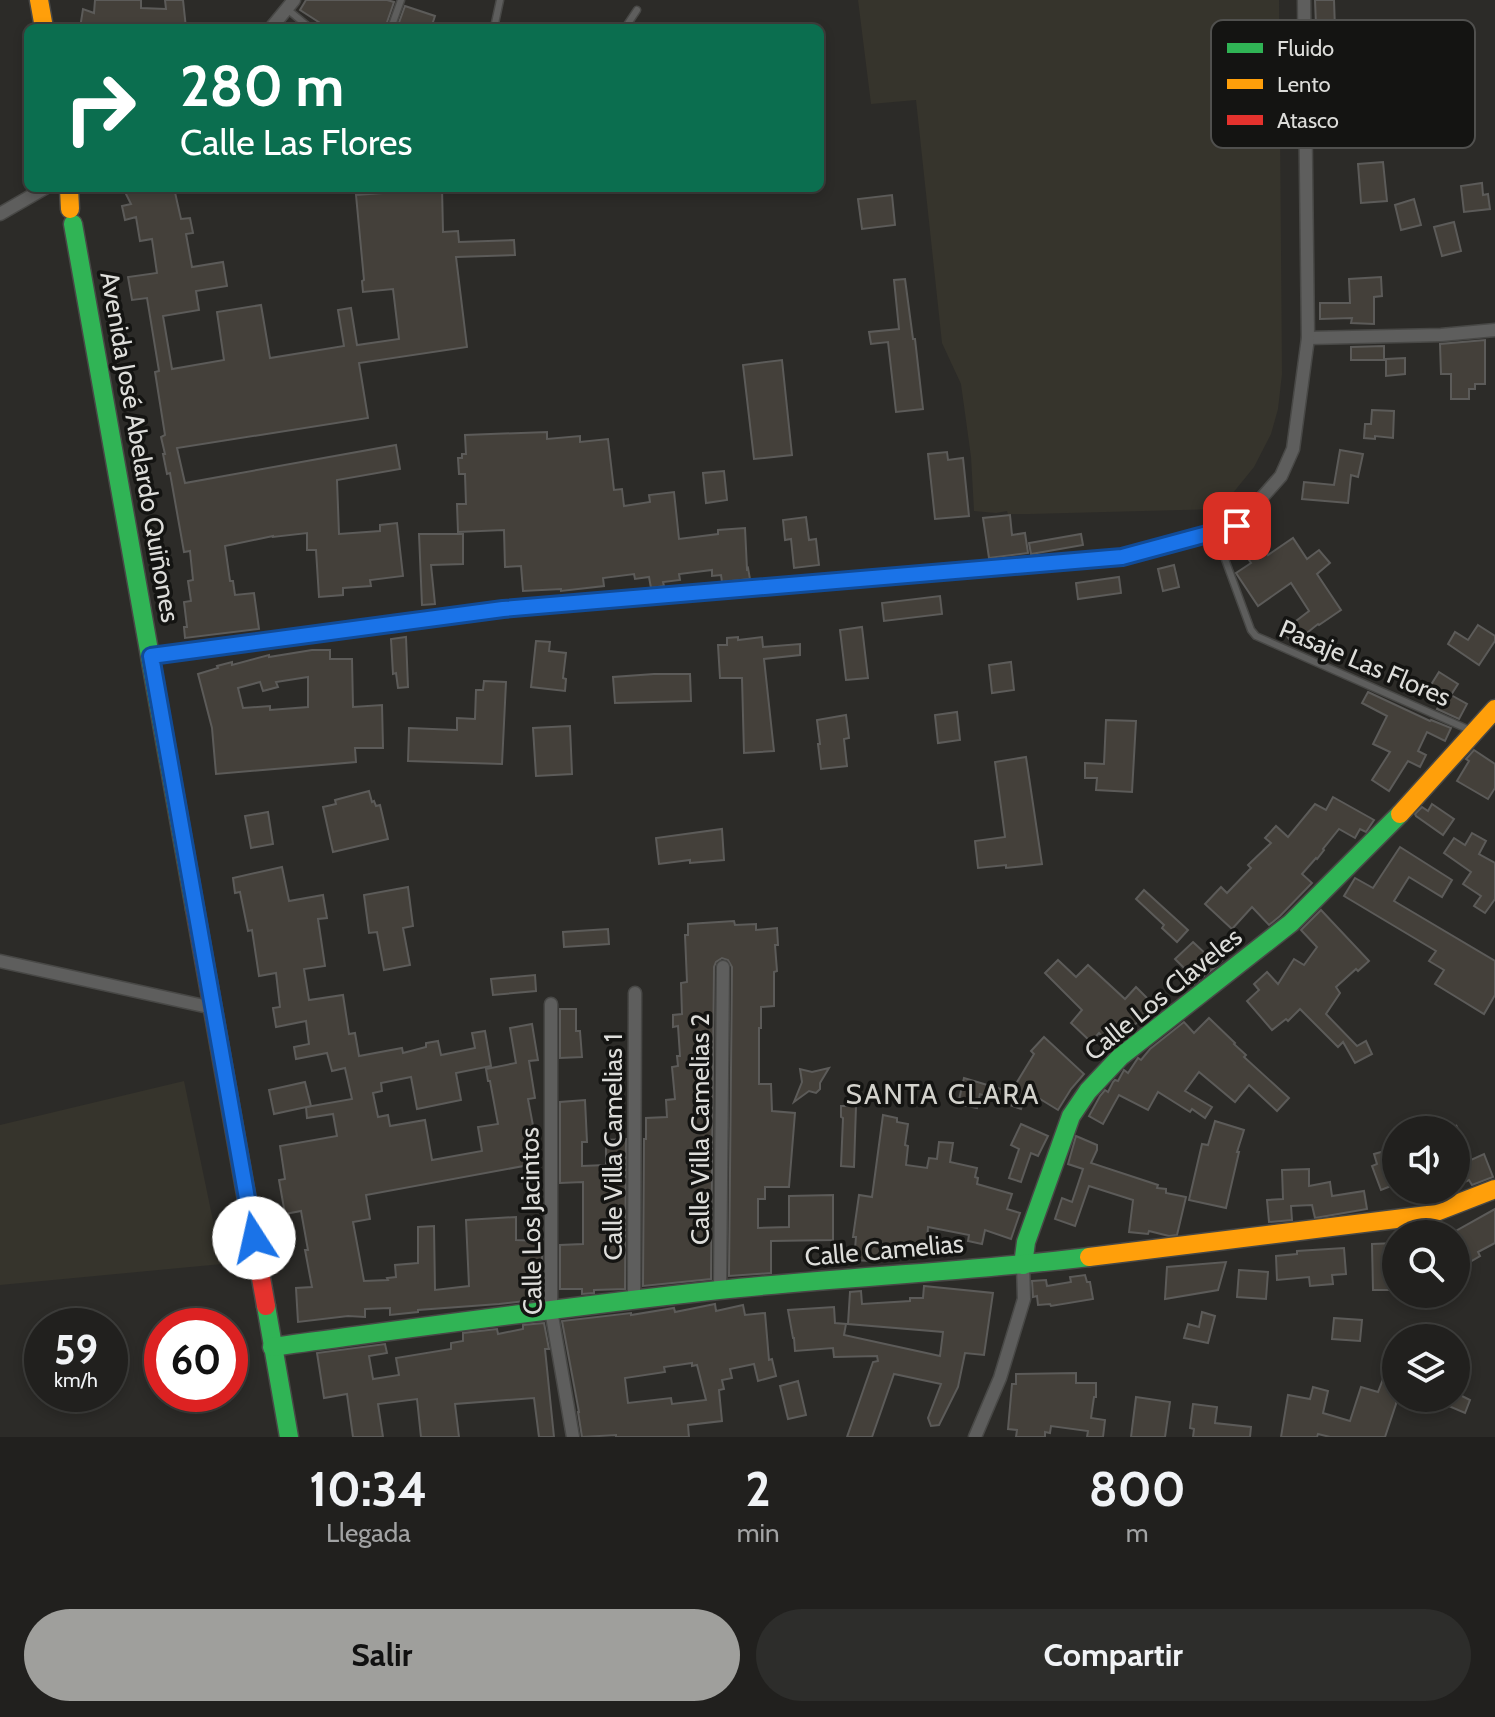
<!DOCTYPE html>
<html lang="es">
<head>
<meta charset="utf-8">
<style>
	:root { --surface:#21201e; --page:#2d2d2b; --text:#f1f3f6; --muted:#a2a3a4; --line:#3e3e3c; --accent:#9f9f9c }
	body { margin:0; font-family:Cabin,sans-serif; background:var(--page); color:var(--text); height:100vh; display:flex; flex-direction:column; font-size:30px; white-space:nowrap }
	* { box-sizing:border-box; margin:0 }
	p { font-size:26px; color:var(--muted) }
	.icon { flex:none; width:44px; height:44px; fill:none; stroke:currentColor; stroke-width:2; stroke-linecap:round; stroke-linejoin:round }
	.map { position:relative; height:1437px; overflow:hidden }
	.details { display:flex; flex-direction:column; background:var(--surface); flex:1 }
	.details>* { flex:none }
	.hud { position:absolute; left:24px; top:24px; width:800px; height:168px; border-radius:12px; box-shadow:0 4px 12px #0003,0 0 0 2px var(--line); background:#0b6e4f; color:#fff; overflow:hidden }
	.buttons { position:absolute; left:1382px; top:1116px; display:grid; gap:16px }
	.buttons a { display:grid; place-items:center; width:88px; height:88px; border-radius:50%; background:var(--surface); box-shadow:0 4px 12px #0003,0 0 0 2px var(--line); font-size:40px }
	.speed { position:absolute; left:24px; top:1308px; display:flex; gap:16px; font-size:40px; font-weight:700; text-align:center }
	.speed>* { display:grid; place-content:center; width:104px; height:104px; border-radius:50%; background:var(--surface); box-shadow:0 4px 12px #0003,0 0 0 2px var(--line); line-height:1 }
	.speed small { font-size:20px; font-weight:400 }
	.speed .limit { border:12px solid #d22; background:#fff; color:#111 }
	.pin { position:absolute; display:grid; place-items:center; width:68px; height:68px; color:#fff; margin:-34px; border-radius:16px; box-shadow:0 4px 12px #0006 }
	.me { position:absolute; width:88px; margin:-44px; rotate:350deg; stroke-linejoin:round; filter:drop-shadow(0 0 6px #0008) }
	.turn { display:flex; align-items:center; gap:28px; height:168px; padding:0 24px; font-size:36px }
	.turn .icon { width:104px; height:104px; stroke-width:2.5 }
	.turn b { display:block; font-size:56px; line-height:68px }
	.eta { display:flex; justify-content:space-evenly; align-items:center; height:136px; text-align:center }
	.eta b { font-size:48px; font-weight:700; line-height:56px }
	.button { display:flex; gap:16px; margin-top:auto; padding:16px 24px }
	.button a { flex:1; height:92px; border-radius:48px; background:var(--accent); color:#111; font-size:32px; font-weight:700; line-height:92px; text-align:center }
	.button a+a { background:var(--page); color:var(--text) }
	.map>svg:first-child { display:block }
	.built { fill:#36342c }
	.building { fill:#44403a; stroke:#5c5b59; stroke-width:2; fill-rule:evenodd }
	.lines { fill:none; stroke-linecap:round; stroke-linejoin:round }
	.lane-casing { stroke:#484846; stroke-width:9 }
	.street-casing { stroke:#484846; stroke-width:15 }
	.fast-casing { stroke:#484846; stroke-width:21 }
	.slow-casing { stroke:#484846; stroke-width:21 }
	.jam-casing { stroke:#484846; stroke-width:21 }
	.lane { stroke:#5e5e5d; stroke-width:6 }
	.street { stroke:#5e5e5d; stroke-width:12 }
	.fast { stroke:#30b455; stroke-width:18 }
	.slow { stroke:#ff9f0a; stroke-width:18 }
	.jam { stroke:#e5322d; stroke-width:18 }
	.route-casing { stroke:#114b97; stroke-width:20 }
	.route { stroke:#1a73e8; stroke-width:14 }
	.labels { text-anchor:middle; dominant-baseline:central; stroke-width:7; stroke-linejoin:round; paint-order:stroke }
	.street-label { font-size:26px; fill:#ddddda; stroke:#141412 }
	.neighbourhood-label { font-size:28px; letter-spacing:2px; fill:#d3d2cc; stroke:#141412 }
	.key { fill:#141412; stroke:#50504e; stroke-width:2 }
	.key-label { font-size:22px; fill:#ddddda }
</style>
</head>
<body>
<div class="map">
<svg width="1495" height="1437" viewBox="0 0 1495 1437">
	<rect width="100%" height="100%" fill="#2c2b28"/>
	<g class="built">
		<path d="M858,0H1279L1282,374L1278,409L1271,434L1254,467L1220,509L1030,514H1008L1007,511L996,513L974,511L971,457L961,384L942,343L916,100L871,104Z"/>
		<path d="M184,1081L222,1264L0,1285V1125Z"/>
	</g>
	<g class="building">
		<path d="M95,0H141V8L166,9L165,0H183L186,28H80L83,9L94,13Z"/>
		<path d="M306,0H387L394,2L385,28H328L300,10Z"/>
		<path d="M1315,0H1334L1336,58L1324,59L1322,25H1316Z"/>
		<path d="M405,6L435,16L431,28H397Z"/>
		<path d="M1383,162L1387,201L1361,203L1358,164Z"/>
		<path d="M1482,183L1483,195L1488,194L1490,209L1464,212L1461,186Z"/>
		<path d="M123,188H174L181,219L190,218L193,233L186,234L192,267L223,262L227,286L196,291L199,310L163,316L172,369L224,360L217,312L261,305L270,358L344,346L338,310L351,308L357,345L399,339L393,289L363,292L362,281L364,280L356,195L382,193V188H442L443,232L458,231L459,242L514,240L515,255L456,257L467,347L359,363L368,418L177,448L185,483L396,445L400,469L337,480L339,534L380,531V525L397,523L403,576L370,580L371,586L343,588V595L319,597L316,550H307V533L273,537V536L225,546L230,581H233L235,595L254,593L259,629L185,638L184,627H187L184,602L191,601L188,581L193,580L190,551L184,552L170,473L167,474L163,454H165L161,437L165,435L155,372L159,371L147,298L132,300L128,277L157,273L152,239L140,241L136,217L125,220L122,206L131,204Z"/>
		<path d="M892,195L895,225L862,229L858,199Z"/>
		<path d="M1414,199L1421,225L1401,230L1395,205Z"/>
		<path d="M1454,222L1461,251L1442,256L1434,227Z"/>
		<path d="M1381,277L1382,296L1374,297V324L1351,323L1352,318L1320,319V303H1350L1349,279Z"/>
		<path d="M905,279L913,339H915L923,409L896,412L888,342L871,344L869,332L899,329L894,280Z"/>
		<path d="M1485,340V384H1475V389H1469V399H1451V374H1441L1440,344Z"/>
		<path d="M1384,346V360H1351V347Z"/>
		<path d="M1405,358V374L1386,376V359Z"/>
		<path d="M782,360L792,455L754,459L743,365Z"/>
		<path d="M1372,410L1394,411L1393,438L1375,436V439L1364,438L1365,424H1371Z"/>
		<path d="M547,432V439L580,436V442L608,439L614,490L622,489L624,506L650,502L649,495L674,492L679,539L718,534V530L745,528L747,569L748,568L750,579L722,582L721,575L712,576V570L679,574L680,580L663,582L664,586L651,588L649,577L635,579L634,574L603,578L604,586L561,591V589L523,591L521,566L505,567L504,530L458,532L457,504H466L465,474H459L458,458H462V454H466L465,435Z"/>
		<path d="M1340,450L1363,454L1358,477L1351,475L1348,503L1302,499L1304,482L1334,485Z"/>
		<path d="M947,452L948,460L963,458L969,516L935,519L928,454Z"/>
		<path d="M724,471L727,500L706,503L703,473Z"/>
		<path d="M1010,515L1012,535L1025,533L1028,553L989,558L983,518Z"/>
		<path d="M806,517L809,540L816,539L819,565L794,568L791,539L785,540L783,520Z"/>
		<path d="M419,534H463V564L431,565L435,604L422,605Z"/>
		<path d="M1081,534L1083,545L1031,554L1029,543Z"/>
		<path d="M1255,535L1268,555L1293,538L1307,559L1319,550L1330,563L1317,574L1341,610L1319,625L1318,624L1293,644L1283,631L1309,611L1291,583L1258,606L1236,573L1251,563L1239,545Z"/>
		<path d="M1174,565L1179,587L1163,591L1158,569Z"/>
		<path d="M1119,577L1121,593L1078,599L1076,583Z"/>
		<path d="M940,596L942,614L884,621L882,603Z"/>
		<path d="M1478,625L1495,636V641L1479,665L1448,644L1455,632L1468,640Z"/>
		<path d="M862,627L868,678L846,680L840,630Z"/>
		<path d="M406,637L408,687L398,688L396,673L393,674L391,639Z"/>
		<path d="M738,637V640L762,637L763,647L800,644V655L764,659L774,751L744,753L742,678H720L718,645H727V638Z"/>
		<path d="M536,641L550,642L549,651L566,653L563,678L566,679L565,691L531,687Z"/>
		<path d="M312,650H330V659H352L353,707L382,705L383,748H355L356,762L216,774L212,728L198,674L218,668L217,666L232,662V665L269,655V657ZM308,677V707L270,710V706L243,708L238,688L260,682L263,691L278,687L276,682Z"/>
		<path d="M1011,662L1014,690L992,693L989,665Z"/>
		<path d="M1439,672L1458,684L1451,695L1467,704L1459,719L1437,709L1444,697L1429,688Z"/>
		<path d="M654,674H690L691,701L615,703L613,677Z"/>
		<path d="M484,681L506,682L502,764L408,761L409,728L457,730V718L475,719L476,690H483Z"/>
		<path d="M1368,692L1430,721L1431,720L1451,728L1445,741L1427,732L1418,751L1426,755L1420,767L1408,761L1389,791L1372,780L1390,752L1373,744L1387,716L1362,703Z"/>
		<path d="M957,712L960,740L938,743L935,715Z"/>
		<path d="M846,715L849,738L844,739L847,766L821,769L818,744H820L817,720Z"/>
		<path d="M1106,720L1136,721L1132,792L1096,790L1097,778H1085V763L1104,764Z"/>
		<path d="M570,726L572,774L536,776L533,728Z"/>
		<path d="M1474,750L1495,764V788L1488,799L1457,781L1469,761L1466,759Z"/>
		<path d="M1026,757L1042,864L1006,868V865L978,868L975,841L1005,837L995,762Z"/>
		<path d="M369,791L372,802L374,801L376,806L380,805L388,839L333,852L323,807L336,804L335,800Z"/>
		<path d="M1333,797L1374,820L1366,832L1360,829L1355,838L1339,829L1323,849L1324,850L1317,859L1316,858L1302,874L1312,883L1280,916L1269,925L1252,907L1232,929L1205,904L1221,887L1227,893L1251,868L1248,865L1271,843L1265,838L1276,826L1288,837L1315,804L1326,810Z"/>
		<path d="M1432,804L1454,819L1443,835L1416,816L1415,814L1422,807L1428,811Z"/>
		<path d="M268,812L273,844L251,848L245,816Z"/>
		<path d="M722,829L724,860L690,863V860L659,864L656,838Z"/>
		<path d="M1472,833L1486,841L1479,854L1495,863V899L1485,913L1474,906L1481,896L1463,884L1471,872L1444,853L1454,838L1465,845Z"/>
		<path d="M1400,847L1452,880L1442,897L1409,877L1394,901L1495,961V995L1484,1014L1435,984L1444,970L1429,961L1436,951L1344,896L1355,878L1373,888Z"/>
		<path d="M282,867L289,901L323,895L327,918L318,919L325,966L304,969L309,1000L343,995L349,1034L355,1033L359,1056L402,1048L403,1053L426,1047V1043L438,1041L441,1055L475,1048L472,1033L485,1031L491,1066L456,1073L461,1100L417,1109L411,1077L381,1083L382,1091L373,1093L378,1117L388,1115L390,1126L425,1120L432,1160L482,1151L478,1127L498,1124L490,1081H488L486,1069L516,1063L510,1028L532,1024L538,1060L529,1061L535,1098L528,1099L540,1163L366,1195L370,1219L353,1222L364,1281L388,1280L387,1278L396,1277L395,1265L418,1263V1227L434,1226L435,1290L469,1286L466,1220L516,1217V1240L542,1241V1299L499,1304L418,1310V1312L399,1314L390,1315V1308L365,1309V1317L348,1316L298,1322L296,1288L312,1287L305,1250H308L301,1211L285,1214L279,1180L285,1179L280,1146L337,1136L333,1114L307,1118L306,1107L352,1099L345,1068L332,1071L327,1053L296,1059L294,1047L309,1044L306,1021L276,1027L273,1008L280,1007L276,973L259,976L252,930L248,931L240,892L235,893L233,878Z"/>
		<path d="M408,887L413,926L403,928L410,965L384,970L377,932L369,933L364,895Z"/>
		<path d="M1144,890L1188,930L1177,942L1162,928L1164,925L1136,899Z"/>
		<path d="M1321,910L1369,961L1358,971L1356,969L1336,987L1340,993L1326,1014L1357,1046L1366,1041L1372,1054L1355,1063L1343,1042L1338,1047L1300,1009L1288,1021L1286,1019L1272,1030L1247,1001L1259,990L1254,984L1267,972L1278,984L1294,959L1304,965L1317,947L1301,930Z"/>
		<path d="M734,921L735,925L756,924V930L777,928L778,945H775L777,971L774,972V1006L761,1007V1028H759V1084H771L772,1111L795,1113L789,1187H765V1199H758V1228L789,1227V1196L833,1195V1240L771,1241V1273L729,1276L732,967L728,960L722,958L716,962L714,967L711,1279L643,1286L644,1139H646V1118L667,1117L666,1100L675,1099L672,1067L678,1066L677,1056H680L678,1026L673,1027V1015L682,1014L681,983L687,982L685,935H688V924Z"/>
		<path d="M608,929L609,944L564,947L563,932Z"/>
		<path d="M1193,942L1210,958L1229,942L1234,947L1218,965L1190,987L1181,978L1188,972L1175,959Z"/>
		<path d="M1058,960L1076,977L1088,965L1125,999L1136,987L1154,1005L1113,1047L1099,1033L1091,1042L1071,1023L1082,1010L1045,973Z"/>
		<path d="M535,975L536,991L493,995L491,979Z"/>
		<path d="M560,1009H576V1031H580L582,1057L560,1058Z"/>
		<path d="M1209,1018L1235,1043L1234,1044L1246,1055L1244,1057L1289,1098L1277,1111L1249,1085L1235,1102L1199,1072L1185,1091L1212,1107L1205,1118L1192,1109L1190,1112L1158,1092L1148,1110L1119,1095L1103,1124L1089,1116L1100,1096L1105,1090L1108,1092L1113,1082L1115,1080L1118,1081L1124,1070L1128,1073L1138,1058L1141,1060L1150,1049L1184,1022L1194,1033Z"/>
		<path d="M1044,1037L1084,1074L1071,1089L1058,1110L1027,1091L1021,1109L980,1094L977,1108L958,1104L964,1078L1011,1092L1034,1054L1031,1051Z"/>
		<path d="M829,1068L820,1083V1089L816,1093L809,1091L794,1102L802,1082L800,1069L812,1072Z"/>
		<path d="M305,1082L311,1106L274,1114L269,1090Z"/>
		<path d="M585,1100L587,1142H582V1166L606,1165V1140L626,1139L625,1289L594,1290V1293L582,1294V1289H560V1245L583,1244V1182L560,1183V1102Z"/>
		<path d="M841,1106H856L854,1167L841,1166L843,1118L841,1117Z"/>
		<path d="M883,1115L897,1118V1122L908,1124L905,1145L908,1146L906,1165L927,1168L929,1158L937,1159L939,1142L953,1143L950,1162L977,1168L975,1177L978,1178L977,1184L1012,1194L1007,1209L1020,1213L1011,1239L985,1230L982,1244L968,1241L969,1235L928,1227L927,1242H920L919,1256L901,1254V1259H869V1261L854,1260L856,1237H853L859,1195L872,1197Z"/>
		<path d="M1215,1121L1244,1130L1237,1152H1239L1226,1208L1189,1200L1202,1144L1208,1145Z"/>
		<path d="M1021,1124L1048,1136L1038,1156L1031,1153L1021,1182L1009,1178L1019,1149L1011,1145Z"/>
		<path d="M1456,1125L1471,1160L1484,1154L1493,1177L1472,1185L1469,1180L1460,1184L1458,1181L1456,1182Z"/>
		<path d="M1076,1136L1097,1145V1150L1091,1163L1158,1185L1157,1188L1166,1189V1193L1186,1197L1177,1235L1169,1236L1149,1231L1148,1234L1129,1232L1133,1200L1089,1186L1075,1226L1055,1219L1062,1198L1072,1202L1083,1169L1068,1164Z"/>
		<path d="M1392,1149L1394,1156H1396V1184L1381,1190L1372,1166L1377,1164L1374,1154Z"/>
		<path d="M1309,1169V1186L1330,1182L1332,1196L1364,1191L1367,1209L1315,1218L1312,1205L1291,1206L1292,1220L1269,1222L1267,1200L1283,1199L1282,1170Z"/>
		<path d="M1495,1209V1243L1478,1252L1480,1256L1456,1270V1234L1454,1232Z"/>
		<path d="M1396,1243V1290H1373L1372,1244Z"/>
		<path d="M1344,1248L1346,1274L1332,1275L1333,1284L1310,1286L1309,1277L1277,1280L1276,1256L1297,1254V1251Z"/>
		<path d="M1226,1262L1218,1290L1165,1299L1167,1267Z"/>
		<path d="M1239,1270L1268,1272L1266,1299L1237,1297Z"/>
		<path d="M1085,1275L1087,1282H1090L1093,1299L1051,1306L1050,1304L1038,1305L1037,1296L1033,1297L1032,1281L1046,1280L1047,1286L1071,1282L1070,1277Z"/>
		<path d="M924,1286L993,1293L984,1355L965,1353L958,1387L939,1425L931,1426L928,1418L941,1384L894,1374L872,1437H847L873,1362L878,1361L877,1356L834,1357L833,1348L795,1351L794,1338H793L788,1310L834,1307L835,1323L846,1324L844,1335L940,1356L943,1332L848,1324L850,1292L861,1291L862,1304L910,1301V1298H923Z"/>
		<path d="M715,1304L716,1311L743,1305L745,1315L765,1313L769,1360L772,1359L776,1376L758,1381L754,1364L730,1369L732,1378L722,1380L724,1389L719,1390L722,1421L688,1425L689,1437H616V1435L582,1437L578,1412H579L562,1321L631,1313V1315L674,1308L675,1312ZM692,1363V1366L697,1365L706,1400L672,1404L671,1398L628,1403L625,1378L665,1372L664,1367Z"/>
		<path d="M1202,1312L1215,1316L1208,1343L1184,1338L1188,1324L1199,1327Z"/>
		<path d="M1334,1318L1362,1320L1360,1341L1332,1339Z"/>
		<path d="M544,1323L549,1349H545L554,1437H539L534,1398L455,1404L459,1437H421L417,1399L378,1404L383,1437H353L347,1394L324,1398L317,1353L385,1344L387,1353L369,1356L373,1379L399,1375L396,1358L451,1349V1343L463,1341V1333L497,1329L498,1334L523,1329V1325Z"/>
		<path d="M1395,1348L1396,1404L1385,1437H1330L1318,1434L1317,1437H1281L1288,1395L1310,1399L1313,1387L1328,1391L1323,1413L1350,1421L1361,1387L1378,1392Z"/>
		<path d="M1076,1373V1383H1096V1397H1094L1091,1418L1105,1420L1103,1437H1087L1088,1431L1051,1426L1050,1433L1045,1432V1437H1016L1017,1430L1008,1429L1012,1384H1016V1374Z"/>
		<path d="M798,1381L806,1415L788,1419L780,1386Z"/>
		<path d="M1456,1393L1470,1400L1465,1413L1430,1398H1456Z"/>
		<path d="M1136,1397L1170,1402L1165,1437H1131Z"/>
		<path d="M1193,1404L1217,1407L1215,1423L1251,1427L1250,1437H1193L1194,1429L1190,1428Z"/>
	</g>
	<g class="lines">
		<defs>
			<g id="lane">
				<path d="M287,9L310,28"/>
				<path d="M391,28L401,0"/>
				<path d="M494,28L500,0"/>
				<path d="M625,28L637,10"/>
				<path d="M1215,532L1251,630L1256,636L1472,731"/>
			</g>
			<g id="street">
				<path d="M271,28L294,0"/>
				<path d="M0,214L45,188"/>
				<path d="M1308,338L1441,335L1495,330"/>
				<path d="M151,656L503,609L1122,557L1237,526L1281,476L1293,449L1308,338L1304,0"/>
				<path d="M0,961L213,1008"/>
				<path d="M551,1004V1310L573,1437"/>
				<path d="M720,1290L723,967"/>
				<path d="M634,1300L635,993"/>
				<path d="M975,1437L1000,1378L1024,1299L1023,1265"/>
			</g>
			<g id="fast">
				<path d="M73,224L195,909"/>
				<path d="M1023,1265L1026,1242L1071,1116L1088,1091L1120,1057L1291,923L1400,814"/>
				<path d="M266,1306L289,1437"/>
				<path d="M272,1347C421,1327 570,1306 719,1290C842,1277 966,1272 1089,1257"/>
			</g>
			<g id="slow">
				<path d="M39,0L44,28"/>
				<path d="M69,188L70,209"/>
				<path d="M1400,814L1495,709"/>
				<path d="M1089,1257L1428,1215L1495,1189"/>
			</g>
			<path id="jam" d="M195,909L266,1306"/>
		</defs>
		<use href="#lane" class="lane-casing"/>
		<use href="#street" class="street-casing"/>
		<use href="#fast" class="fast-casing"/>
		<use href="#slow" class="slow-casing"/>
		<use href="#jam" class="jam-casing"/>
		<use href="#lane" class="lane"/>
		<use href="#street" class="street"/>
		<use href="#fast" class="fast"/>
		<use href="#slow" class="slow"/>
		<use href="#jam" class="jam"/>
	</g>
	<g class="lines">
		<defs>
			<path id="route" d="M254,1238L151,656L503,609L1122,557L1237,526"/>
		</defs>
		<use href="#route" class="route-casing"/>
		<use href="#route" class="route"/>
	</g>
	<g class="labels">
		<g class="street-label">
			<text transform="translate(140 447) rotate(80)">Avenida José Abelardo Quiñones</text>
			<text transform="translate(1365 663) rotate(23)">Pasaje Las Flores</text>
			<text transform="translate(1163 994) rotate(-39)">Calle Los Claveles</text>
			<text transform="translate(700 1129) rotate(-90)">Calle Villa Camelias 2</text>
			<text transform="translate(613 1147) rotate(-90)">Calle Villa Camelias 1</text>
			<text transform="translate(531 1221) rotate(-91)">Calle Los Jacintos</text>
			<text transform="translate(884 1250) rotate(-5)">Calle Camelias</text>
		</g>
		<g class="neighbourhood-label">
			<text x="943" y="1094">SANTA CLARA</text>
		</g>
	</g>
	<rect x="1211" y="20" width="264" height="128" rx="12" class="key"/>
	<rect x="1227" y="43" width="36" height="10" fill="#30b455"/>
	<rect x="1227" y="79" width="36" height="10" fill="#ff9f0a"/>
	<rect x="1227" y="115" width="36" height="10" fill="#e5322d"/>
	<g class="key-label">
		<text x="1277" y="56">Fluido</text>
		<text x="1277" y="92">Lento</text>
		<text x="1277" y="128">Atasco</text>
	</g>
</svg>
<div class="buttons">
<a><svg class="icon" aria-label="sound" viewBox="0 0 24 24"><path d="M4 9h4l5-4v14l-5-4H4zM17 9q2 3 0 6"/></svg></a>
<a><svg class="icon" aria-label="search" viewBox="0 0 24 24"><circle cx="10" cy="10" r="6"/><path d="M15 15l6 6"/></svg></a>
<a><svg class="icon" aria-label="layers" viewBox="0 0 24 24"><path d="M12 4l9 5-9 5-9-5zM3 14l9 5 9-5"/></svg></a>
</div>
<div class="speed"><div>59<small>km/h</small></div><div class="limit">60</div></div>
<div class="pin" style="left:1237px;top:526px;background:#d93025"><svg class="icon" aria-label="arrive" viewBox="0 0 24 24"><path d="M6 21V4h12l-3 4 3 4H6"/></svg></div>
<svg class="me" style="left:254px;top:1238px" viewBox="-20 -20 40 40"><circle r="19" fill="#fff"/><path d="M0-13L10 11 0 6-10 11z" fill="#1a73e8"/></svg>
<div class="hud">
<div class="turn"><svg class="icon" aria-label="right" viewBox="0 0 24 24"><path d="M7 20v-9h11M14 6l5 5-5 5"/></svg><div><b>280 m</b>Calle Las Flores</div></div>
</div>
</div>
<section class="details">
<div class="eta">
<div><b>10:34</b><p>Llegada</p></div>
<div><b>2</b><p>min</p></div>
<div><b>800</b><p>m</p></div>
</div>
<div class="button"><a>Salir</a><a>Compartir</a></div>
</section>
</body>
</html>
